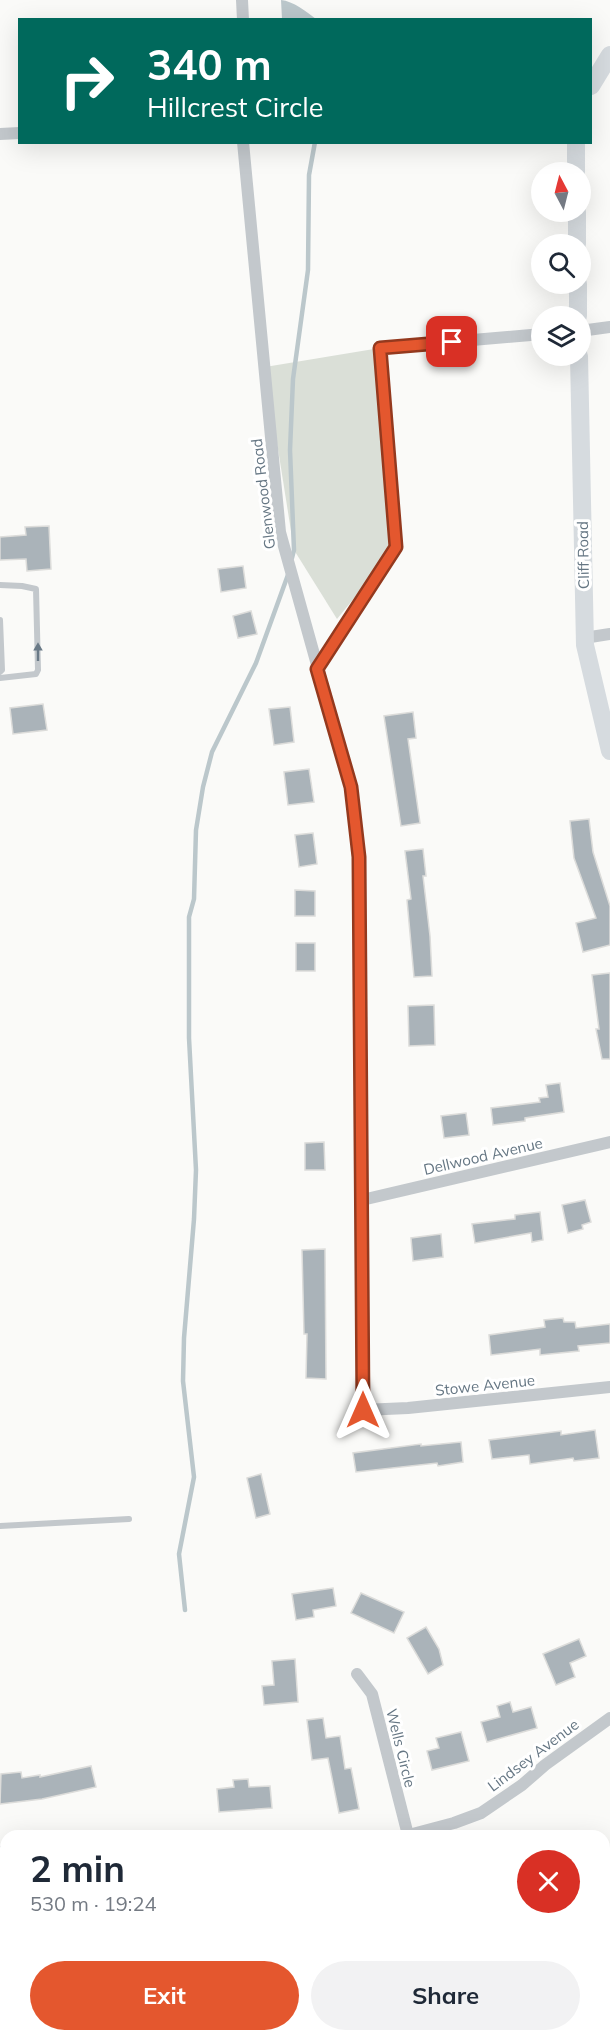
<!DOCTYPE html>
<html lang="en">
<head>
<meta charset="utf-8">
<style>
	:root { --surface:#fff; --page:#f2f2f3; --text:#1f2937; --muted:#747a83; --accent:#e4572e }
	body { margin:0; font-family:Mulish,sans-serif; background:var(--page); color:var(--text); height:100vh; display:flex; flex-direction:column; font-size:22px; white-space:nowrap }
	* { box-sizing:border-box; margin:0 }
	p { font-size:20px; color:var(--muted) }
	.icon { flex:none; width:33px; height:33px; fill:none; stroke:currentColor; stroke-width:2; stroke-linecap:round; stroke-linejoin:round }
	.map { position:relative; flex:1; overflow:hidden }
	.side { position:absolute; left:0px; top:1830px; width:610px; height:212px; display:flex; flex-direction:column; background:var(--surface); border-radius:18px 18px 0 0; box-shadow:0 6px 24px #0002 }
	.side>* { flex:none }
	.guide { position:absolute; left:18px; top:18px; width:574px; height:126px; border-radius:0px; box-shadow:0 6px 24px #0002; background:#00695c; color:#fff; overflow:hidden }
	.needle { width:39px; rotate:353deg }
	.buttons { position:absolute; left:531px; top:162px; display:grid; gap:12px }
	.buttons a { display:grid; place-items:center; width:60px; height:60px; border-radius:50%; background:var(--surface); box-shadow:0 6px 24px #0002; font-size:30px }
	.pin { position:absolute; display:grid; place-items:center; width:51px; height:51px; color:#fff; margin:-26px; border-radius:12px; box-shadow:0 3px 9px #0006 }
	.me { position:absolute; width:66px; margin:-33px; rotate:0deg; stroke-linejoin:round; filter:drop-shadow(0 0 4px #0008) }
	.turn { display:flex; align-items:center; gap:21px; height:126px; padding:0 30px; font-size:27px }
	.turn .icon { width:78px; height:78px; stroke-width:2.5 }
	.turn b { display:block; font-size:42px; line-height:51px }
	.round { display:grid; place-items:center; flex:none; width:63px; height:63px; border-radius:32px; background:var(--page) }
	.overview { display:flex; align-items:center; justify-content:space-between; height:102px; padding:0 30px }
	h1 { font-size:36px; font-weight:700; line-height:45px }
	.button { display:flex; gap:12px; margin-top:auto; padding:12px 30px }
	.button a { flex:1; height:69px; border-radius:36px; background:var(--accent); color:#fff; font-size:24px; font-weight:700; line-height:69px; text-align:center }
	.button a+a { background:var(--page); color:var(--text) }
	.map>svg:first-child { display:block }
	.green { fill:#dadfd7 }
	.water { fill:#bbc7cb }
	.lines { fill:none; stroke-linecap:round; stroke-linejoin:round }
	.stream { stroke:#bbc7cb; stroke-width:4.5 }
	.building { fill:#aab3b9; stroke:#dcdcda; stroke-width:1.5 }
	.lane { stroke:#c3c8cc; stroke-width:6 }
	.street { stroke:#c3c8cc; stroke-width:12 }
	.secondary { stroke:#d6dbdf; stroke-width:18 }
	.oneway { fill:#6a7a87 }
	.route-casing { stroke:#94391e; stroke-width:15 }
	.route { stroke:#e4572e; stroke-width:10 }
	.labels { text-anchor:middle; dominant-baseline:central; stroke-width:6; stroke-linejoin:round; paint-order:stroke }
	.street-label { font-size:15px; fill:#657683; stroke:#fff }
</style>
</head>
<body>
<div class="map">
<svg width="610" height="2041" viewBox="0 0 610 2041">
	<rect width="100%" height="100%" fill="#fafaf8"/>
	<path class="green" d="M380,348L396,547L337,619L294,550L265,367Z"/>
	<path class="water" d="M281,0C293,1 307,12 316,19H282Z"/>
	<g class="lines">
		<g class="stream">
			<path d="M292,558L294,550L290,450L293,379L308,270L309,175L315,142"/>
			<path d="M185,1610L179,1554L194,1477L183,1381L184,1338L194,1219L196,1170L189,1038V917L194,899L196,830L203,787L212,752L256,663L289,572"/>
		</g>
	</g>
	<g class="building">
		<path d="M49,526L51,569L27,571L26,559L0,560V537L26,535L25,527Z"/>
		<path d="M243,566L246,588L221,592L218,569Z"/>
		<path d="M251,611L257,634L238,638L233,616Z"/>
		<path d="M43,704L47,730L13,734L10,708Z"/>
		<path d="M290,707L294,742L274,745L269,709Z"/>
		<path d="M413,712L416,738L408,739L420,823L401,826L384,716Z"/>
		<path d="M309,769L314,802L288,805L284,772Z"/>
		<path d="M589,819L593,852L610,906V945L583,952L576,923L596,918L574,858L570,821Z"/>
		<path d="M313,833L317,864L299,867L295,835Z"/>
		<path d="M423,849L426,876H423L430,936L432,976L414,977L407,900L411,899L405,851Z"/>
		<path d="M295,890L315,891V916H295Z"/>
		<rect x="296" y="943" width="19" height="28"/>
		<path d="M610,973V1059H602L596,1029H599L592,975Z"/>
		<path d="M434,1005L435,1045L409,1046L408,1006Z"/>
		<path d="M560,1083L564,1112L525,1118V1121L493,1125L491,1108L540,1102L539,1098L548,1097L546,1085Z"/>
		<path d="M466,1113L469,1135L444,1138L441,1116Z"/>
		<path d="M324,1142L325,1170H305V1143Z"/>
		<path d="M585,1200L591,1222L582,1225L583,1229L568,1233L562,1205Z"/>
		<path d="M540,1212L543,1240L532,1242L531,1233L475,1243L472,1224L515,1219V1215Z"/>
		<path d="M441,1234L443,1257L413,1261L411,1238Z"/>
		<path d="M325,1249L326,1379L306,1378L307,1334H304L302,1250Z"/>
		<path d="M563,1318L564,1322H575L576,1328L610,1324V1343L578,1346L579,1351L540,1355V1349L491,1355L489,1335L545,1327L544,1320Z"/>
		<path d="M595,1430L599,1458L574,1461L573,1458L530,1464L529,1455L492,1459L489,1440L561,1431V1435Z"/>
		<path d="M461,1442L463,1462L438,1466L437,1463L356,1472L353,1453L421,1444V1446Z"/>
		<path d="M261,1474L270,1514L256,1518L247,1478Z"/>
		<path d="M333,1588L336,1606L313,1610L314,1617L296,1620L292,1594Z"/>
		<path d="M361,1593L404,1612L394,1633L351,1613Z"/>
		<path d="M426,1627L439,1649L443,1665L428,1674L407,1638Z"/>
		<path d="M579,1639L586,1656L570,1663L575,1677L556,1685L543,1654Z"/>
		<path d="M295,1659L298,1702L264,1705L262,1686L274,1685L272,1661Z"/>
		<path d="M510,1702L513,1712L531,1707L537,1728L487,1742L481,1722L500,1717L497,1706Z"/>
		<path d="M323,1718L326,1738L340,1736L345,1769L351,1768L359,1809L339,1813L328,1758L312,1760L307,1720Z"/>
		<path d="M461,1732L469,1761L432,1770L427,1751L439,1748L436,1738Z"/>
		<path d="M91,1766L96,1787L42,1799L0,1804L1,1774L21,1772L22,1778L40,1775V1777Z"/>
		<path d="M248,1779L249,1787L270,1786L272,1808L219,1812L217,1789L234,1787L233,1780Z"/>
	</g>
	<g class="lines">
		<g class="lane">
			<path d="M0,585L22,586L36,589L38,670L36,674L0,678"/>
			<path d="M0,620L2,670L0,672"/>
			<path d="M0,1526L129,1519"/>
			<path d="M0,1993L6,2002"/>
			<path d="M25,2036L29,2041"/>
		</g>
		<g class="street">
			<path d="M242,0L243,20"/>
			<path d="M0,134L20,133"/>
			<path d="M243,142L280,532L351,787L359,857L363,1410L408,1408L610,1387"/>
			<path d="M580,331L610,327"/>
			<path d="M584,638L610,634"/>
			<path d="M317,669L396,547L380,348L542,334"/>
			<path d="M362,1200L610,1142"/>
			<path d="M357,1674L372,1694L408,1835"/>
			<path d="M405,1836L454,1823L481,1813L522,1785L545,1765L610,1718"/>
			<path d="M0,1852L6,1851"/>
		</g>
		<g class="secondary">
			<path d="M591,86L610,55"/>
			<path d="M576,142V172"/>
			<path d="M577,212V244"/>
			<path d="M578,284V316"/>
			<path d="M579,356L585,645L610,751"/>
		</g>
	</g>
	<defs><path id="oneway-solid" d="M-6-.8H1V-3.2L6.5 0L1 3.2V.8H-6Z" transform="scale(1.5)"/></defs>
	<use class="oneway" href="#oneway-solid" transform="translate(38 652) rotate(-90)"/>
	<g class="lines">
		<defs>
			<path id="route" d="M363,1410L359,857L351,787L317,669L396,547L380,348L452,342"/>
		</defs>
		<use href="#route" class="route-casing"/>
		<use href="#route" class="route"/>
	</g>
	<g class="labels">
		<g class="street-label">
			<text transform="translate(263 494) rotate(-97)">Glenwood Road</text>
			<text transform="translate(583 555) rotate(-91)">Cliff Road</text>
			<text transform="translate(483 1156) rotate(-13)">Dellwood Avenue</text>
			<text transform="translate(485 1385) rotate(-6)">Stowe Avenue</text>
			<text transform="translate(401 1748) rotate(76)">Wells Circle</text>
			<text transform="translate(533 1755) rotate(-37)">Lindsey Avenue</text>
		</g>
	</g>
</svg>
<div class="buttons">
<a><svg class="needle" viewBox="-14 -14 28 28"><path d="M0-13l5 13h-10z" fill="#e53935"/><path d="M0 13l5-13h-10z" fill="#747a83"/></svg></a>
<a><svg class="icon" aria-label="search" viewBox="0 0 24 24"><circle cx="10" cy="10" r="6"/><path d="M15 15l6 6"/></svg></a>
<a><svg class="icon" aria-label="layers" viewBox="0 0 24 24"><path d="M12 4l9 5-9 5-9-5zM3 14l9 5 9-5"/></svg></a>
</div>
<div class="pin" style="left:452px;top:342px;background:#d93025"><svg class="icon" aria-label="arrive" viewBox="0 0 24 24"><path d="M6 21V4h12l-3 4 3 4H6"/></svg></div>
<svg class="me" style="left:363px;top:1410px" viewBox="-20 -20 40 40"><path d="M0-17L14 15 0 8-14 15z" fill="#e4572e" stroke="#fff" stroke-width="4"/></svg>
<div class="guide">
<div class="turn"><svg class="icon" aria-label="right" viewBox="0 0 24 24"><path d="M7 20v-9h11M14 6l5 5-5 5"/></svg><div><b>340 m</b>Hillcrest Circle</div></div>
</div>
<section class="side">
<div class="overview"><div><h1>2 min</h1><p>530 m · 19:24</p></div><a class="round" style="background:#d93025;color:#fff"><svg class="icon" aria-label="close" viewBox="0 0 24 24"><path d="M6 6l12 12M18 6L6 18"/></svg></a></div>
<div class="button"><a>Exit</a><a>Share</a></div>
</section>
</div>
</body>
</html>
